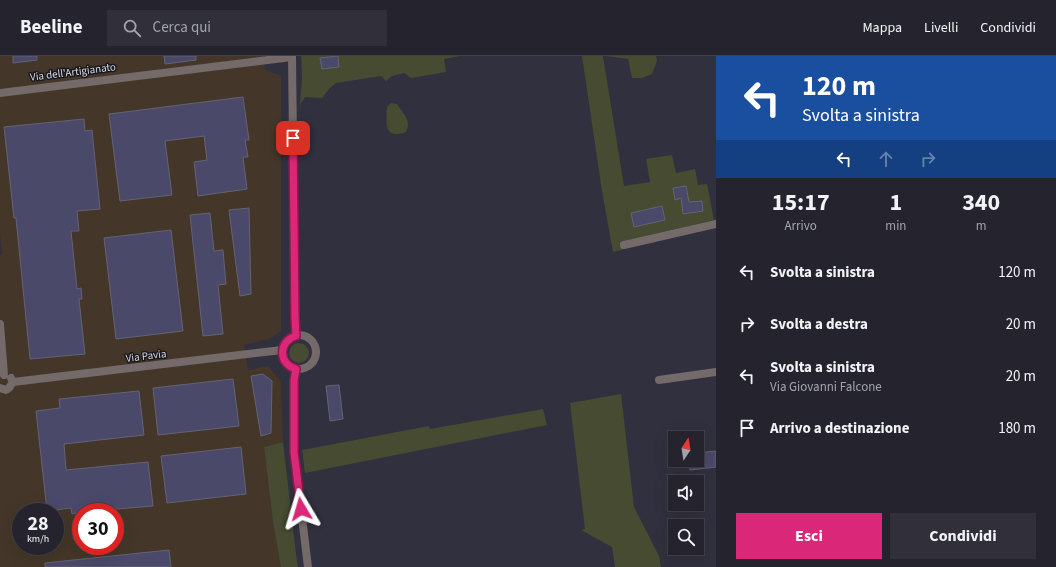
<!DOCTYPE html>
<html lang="it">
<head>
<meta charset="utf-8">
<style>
	:root { --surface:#25242e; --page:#31303a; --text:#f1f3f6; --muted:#a3a4aa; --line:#42414a; --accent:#db2777 }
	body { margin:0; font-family:"Source Sans 3",sans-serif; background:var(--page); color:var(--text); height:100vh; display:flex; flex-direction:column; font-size:15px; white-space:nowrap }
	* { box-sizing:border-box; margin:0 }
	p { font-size:13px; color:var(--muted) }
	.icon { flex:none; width:22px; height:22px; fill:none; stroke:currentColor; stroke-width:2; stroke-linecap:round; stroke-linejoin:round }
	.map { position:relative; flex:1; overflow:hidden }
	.drawer { display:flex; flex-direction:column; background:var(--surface); width:340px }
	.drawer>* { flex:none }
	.top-card { background:#1a4fa0; color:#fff; overflow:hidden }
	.needle { width:26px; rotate:12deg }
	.tools { position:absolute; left:668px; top:375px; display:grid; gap:8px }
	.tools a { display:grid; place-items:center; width:36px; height:36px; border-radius:0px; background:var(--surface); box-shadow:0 4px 16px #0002,0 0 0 1px var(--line); font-size:20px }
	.speed { position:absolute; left:12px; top:447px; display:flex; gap:8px; font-size:20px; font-weight:700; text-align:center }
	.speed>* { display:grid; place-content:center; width:52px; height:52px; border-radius:50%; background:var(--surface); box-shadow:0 4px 16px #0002,0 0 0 1px var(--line); line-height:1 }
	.speed small { font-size:10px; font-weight:400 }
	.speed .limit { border:6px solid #d22; background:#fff; color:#111 }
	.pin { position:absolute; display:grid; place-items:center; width:34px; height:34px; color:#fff; margin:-17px; border-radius:8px; box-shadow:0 2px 6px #0006 }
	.me { position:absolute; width:44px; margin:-22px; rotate:353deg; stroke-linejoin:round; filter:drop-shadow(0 0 3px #0008) }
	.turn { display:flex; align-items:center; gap:14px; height:84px; padding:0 20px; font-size:18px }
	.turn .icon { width:52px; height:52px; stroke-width:2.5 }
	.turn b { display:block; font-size:28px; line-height:34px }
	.lanes { display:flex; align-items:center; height:38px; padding:0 20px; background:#0003; justify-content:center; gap:20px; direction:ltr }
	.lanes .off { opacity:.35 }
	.eta { display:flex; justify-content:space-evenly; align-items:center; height:68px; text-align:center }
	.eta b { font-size:24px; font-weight:700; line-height:28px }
	.action { display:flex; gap:8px; margin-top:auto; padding:8px 20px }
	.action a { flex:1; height:46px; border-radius:0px; background:var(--accent); color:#fff; font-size:16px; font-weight:700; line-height:46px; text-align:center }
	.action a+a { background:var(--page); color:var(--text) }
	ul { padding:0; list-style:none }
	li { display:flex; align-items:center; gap:12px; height:52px; padding:0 20px }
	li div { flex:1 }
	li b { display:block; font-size:15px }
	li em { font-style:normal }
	header { display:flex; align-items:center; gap:24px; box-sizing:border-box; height:56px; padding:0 20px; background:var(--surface); border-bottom:1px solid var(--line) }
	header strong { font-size:19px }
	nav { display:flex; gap:22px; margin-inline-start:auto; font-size:14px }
	.search { width:280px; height:36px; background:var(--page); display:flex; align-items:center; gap:10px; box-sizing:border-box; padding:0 14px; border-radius:0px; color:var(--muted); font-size:15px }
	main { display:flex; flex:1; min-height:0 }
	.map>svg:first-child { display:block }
	.industrial { fill:#443729; fill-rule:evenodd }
	.green { fill:#464b31 }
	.building { fill:#4b496a; stroke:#636373 }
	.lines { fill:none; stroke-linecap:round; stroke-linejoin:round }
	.minor { stroke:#736a69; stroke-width:8 }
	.route-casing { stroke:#8e194d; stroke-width:10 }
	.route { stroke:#db2777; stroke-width:7 }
	.labels { text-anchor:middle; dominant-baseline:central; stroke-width:3; stroke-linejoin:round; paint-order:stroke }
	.street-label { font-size:11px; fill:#d8d8e1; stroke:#19191f }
</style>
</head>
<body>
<header>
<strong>Beeline</strong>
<div class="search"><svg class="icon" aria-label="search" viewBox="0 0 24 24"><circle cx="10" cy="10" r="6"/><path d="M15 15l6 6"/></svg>Cerca qui</div>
<nav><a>Mappa</a><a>Livelli</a><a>Condividi</a></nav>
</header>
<main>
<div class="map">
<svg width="716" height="511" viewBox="0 0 716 511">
	<rect width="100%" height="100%" fill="#31303e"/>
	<path class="industrial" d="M0,0H263L265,14L281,20V275L269,283L244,289L248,314L268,310L281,325L283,386L264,391L273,466L281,511H0V199H2L0,177ZM21,456H55V490H21ZM81,456H115V490H81Z"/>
	<g class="green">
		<path d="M301,0H460L444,3L446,16L411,22L404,17L392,20L386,25L381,20L336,27L330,32L322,42L305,41L300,49L302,22Z"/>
		<path d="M582,0H603L624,130L650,126L646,103L672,99L676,117L695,113L698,129L707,128L714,164L624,185L625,193L613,196L602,135Z"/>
		<path d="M606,0H656L657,5L652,18L642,22H632L628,3Z"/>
		<path d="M391,47L397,48C403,57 412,65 406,76C384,84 386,67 387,51Z"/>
		<circle cx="299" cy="297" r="10"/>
		<path d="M621,338L634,451L659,500L661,511H615L612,491L581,474L585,473L570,347Z"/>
		<path d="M543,353L547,369L305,417L302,394L429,370L430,373Z"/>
		<path d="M283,386L296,498L298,511H281L273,466L264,391Z"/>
	</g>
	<g class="building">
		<path d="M13,0H37V4L13,7Z"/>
		<path d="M164,0H196V4L165,8Z"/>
		<path d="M338,0L339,11L322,13L320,2Z"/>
		<path d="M243,41L249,84H245L248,101H243L247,133L198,140L194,106L207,104L204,80L165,85L172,139L120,145L109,58Z"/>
		<path d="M84,63L85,75L92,74L100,153L77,155L79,175H71L77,233L81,232L82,243H79L85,298L30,303L16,162H14L4,71Z"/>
		<path d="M686,130L689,146L702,145L703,155L683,158L681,142L675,144L673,132Z"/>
		<path d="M662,150L665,164L634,171L631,157Z"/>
		<path d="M249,152L251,238L240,240L229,154Z"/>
		<path d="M210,157L214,195L223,194L226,228L218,229L223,278L203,280L190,159Z"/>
		<path d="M171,174L183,275L116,283L104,182Z"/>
		<path d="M263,318L272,325L271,377L261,380L251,320Z"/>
		<path d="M233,323L239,370L158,379L153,332Z"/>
		<path d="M339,329L343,363L330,365L326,330Z"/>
		<path d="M139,335L144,379L64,388L66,414L148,406L153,450L81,456L72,458L71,452L47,455L36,355L60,352L59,343Z"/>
		<path d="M241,391L246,438L167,447L161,400Z"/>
		<path d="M716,395V411L690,414L689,404H697V397Z"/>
		<path d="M169,494L171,511H45V507Z"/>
	</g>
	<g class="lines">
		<g class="minor">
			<path d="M292,0L295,262L296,280"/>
			<path d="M0,37L292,1"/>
			<path d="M624,189L716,168"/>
			<path d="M0,268L4,319"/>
			<circle cx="299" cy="296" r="17"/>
			<path d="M296,313L294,324V396L308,511"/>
			<path d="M659,324L716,316"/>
			<path d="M13,326L282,294"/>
			<path d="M0,332L6,334L9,332L13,326L11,322"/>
		</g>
	</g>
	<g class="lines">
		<defs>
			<path id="route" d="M293,82L295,262L296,280C278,285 278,308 296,313L294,324V396L301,453"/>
		</defs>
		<use href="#route" class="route-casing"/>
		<use href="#route" class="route"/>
	</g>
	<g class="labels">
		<g class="street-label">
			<text transform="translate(73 16) rotate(-7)">Via dell'Artigianato</text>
			<text transform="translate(146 300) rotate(-7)">Via Pavia</text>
		</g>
	</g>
</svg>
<div class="tools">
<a><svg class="needle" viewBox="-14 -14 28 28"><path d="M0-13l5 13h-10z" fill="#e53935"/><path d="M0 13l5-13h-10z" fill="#a3a4aa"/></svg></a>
<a><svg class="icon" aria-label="sound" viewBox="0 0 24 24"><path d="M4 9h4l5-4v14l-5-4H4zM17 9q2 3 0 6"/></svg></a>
<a><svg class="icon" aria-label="search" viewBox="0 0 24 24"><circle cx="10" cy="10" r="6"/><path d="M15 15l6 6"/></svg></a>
</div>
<div class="speed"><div>28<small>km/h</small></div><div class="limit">30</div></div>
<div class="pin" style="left:293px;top:82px;background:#d93025"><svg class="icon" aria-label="arrive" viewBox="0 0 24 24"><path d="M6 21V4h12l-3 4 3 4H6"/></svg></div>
<svg class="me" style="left:301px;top:453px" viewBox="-20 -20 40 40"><path d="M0-17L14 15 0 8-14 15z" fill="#db2777" stroke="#fff" stroke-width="4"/></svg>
</div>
<section class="drawer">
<div class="top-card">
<div class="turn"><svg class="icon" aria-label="left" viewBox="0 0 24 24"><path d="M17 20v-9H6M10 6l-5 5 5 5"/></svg><div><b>120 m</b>Svolta a sinistra</div></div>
<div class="lanes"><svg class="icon" aria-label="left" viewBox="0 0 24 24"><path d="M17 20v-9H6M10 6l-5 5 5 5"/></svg><svg class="icon off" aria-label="ahead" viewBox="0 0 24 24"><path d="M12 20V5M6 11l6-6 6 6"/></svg><svg class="icon off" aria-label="right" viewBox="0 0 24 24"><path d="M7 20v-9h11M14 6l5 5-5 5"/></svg></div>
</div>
<div class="eta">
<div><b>15:17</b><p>Arrivo</p></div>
<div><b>1</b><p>min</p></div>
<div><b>340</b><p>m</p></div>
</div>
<ul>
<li><svg class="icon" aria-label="left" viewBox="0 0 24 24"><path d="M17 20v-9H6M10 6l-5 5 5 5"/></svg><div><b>Svolta a sinistra</b></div><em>120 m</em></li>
<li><svg class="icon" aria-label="right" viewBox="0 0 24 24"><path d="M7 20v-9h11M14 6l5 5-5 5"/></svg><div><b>Svolta a destra</b></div><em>20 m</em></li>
<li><svg class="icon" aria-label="left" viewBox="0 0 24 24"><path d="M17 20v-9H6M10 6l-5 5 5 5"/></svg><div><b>Svolta a sinistra</b><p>Via Giovanni Falcone</p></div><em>20 m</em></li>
<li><svg class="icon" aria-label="arrive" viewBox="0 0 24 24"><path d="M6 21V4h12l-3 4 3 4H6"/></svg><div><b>Arrivo a destinazione</b></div><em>180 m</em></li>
</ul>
<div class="action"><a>Esci</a><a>Condividi</a></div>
</section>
</main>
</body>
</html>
